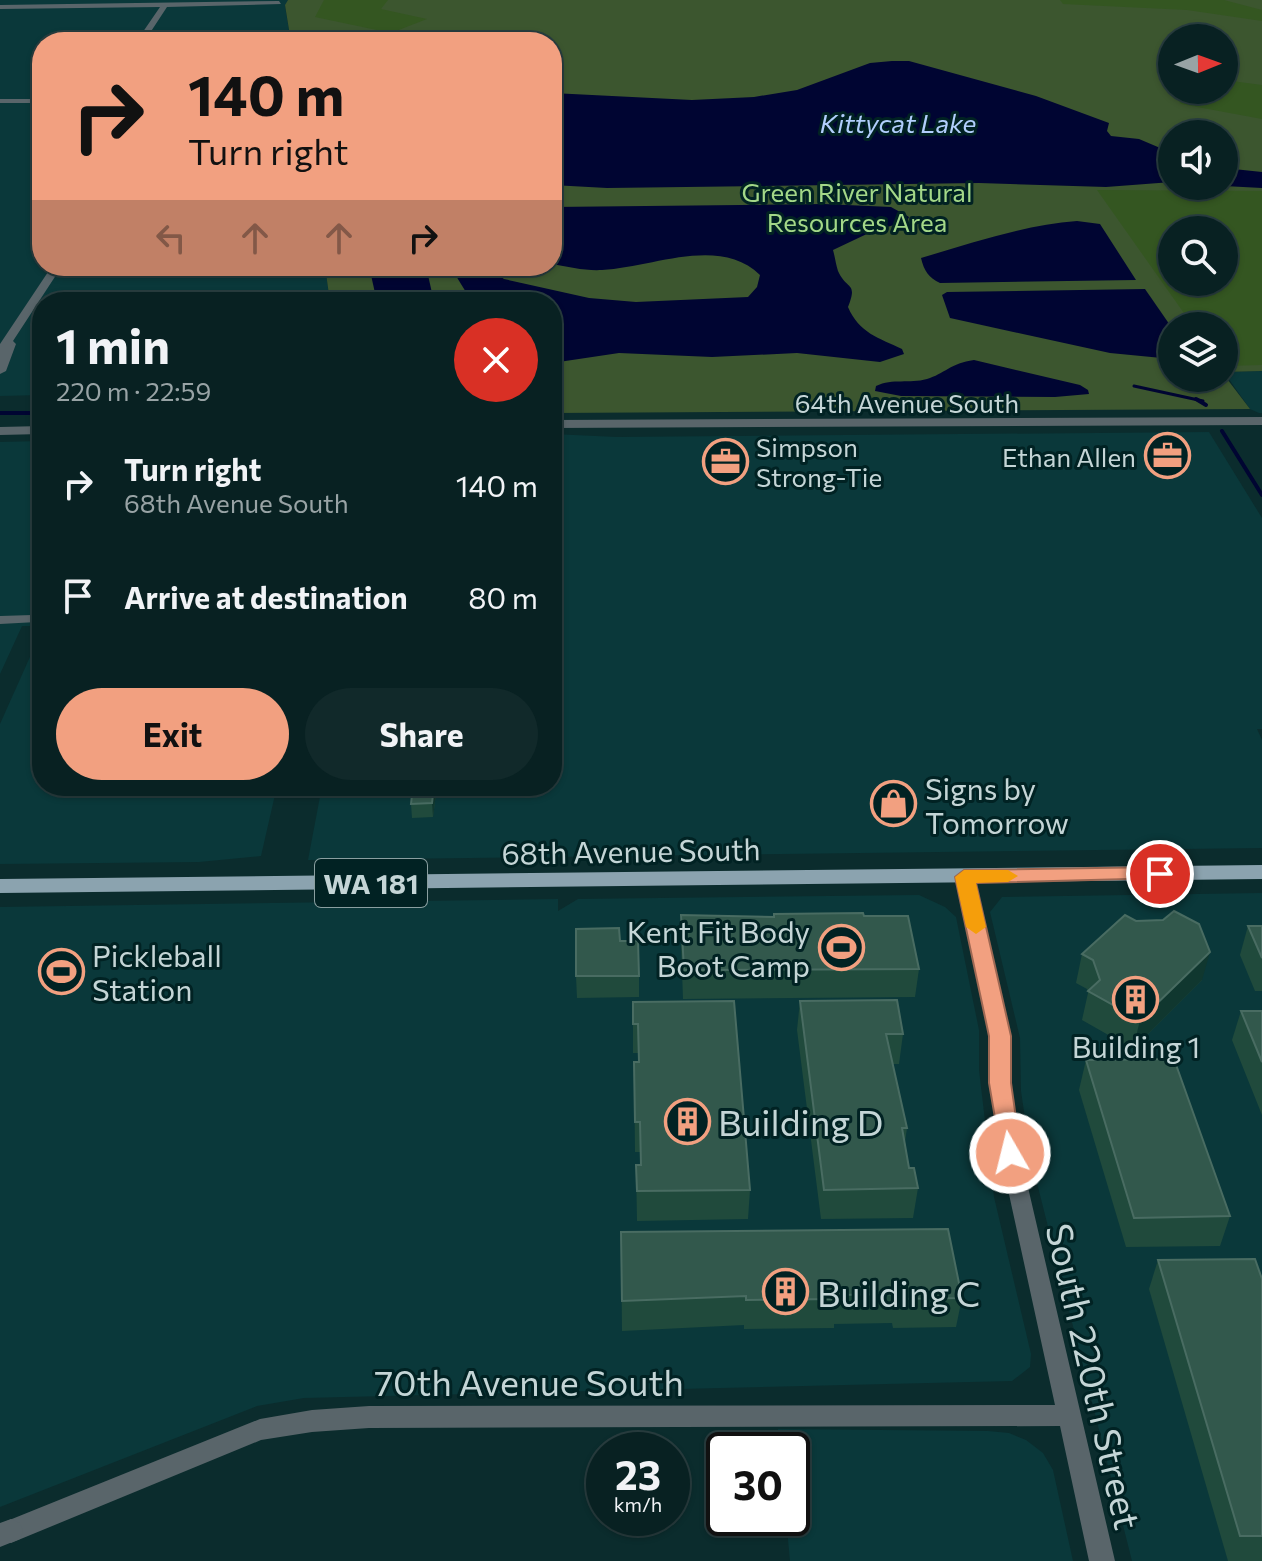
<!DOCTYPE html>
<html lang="en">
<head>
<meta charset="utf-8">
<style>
	:root { --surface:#082122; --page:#11292a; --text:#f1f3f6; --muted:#98a3a5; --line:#293e40; --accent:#f2a080 }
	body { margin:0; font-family:Commissioner,sans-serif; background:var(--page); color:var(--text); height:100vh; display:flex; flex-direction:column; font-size:30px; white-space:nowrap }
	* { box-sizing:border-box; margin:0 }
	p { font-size:26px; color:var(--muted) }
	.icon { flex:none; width:44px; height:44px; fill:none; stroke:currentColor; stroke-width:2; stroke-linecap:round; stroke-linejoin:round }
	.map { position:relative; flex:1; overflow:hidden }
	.panel { position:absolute; left:32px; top:292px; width:530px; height:504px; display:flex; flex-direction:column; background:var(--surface); border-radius:32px; box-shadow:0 2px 6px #0004,0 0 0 2px var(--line) }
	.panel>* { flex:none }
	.guide { position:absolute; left:32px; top:32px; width:530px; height:244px; border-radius:32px; box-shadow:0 2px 6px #0004,0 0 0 2px var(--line); background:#f2a080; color:#111; overflow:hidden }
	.needle { width:52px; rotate:89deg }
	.controls { position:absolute; left:1158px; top:24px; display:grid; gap:16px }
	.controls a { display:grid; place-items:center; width:80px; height:80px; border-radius:50%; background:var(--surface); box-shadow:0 2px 6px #0004,0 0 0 2px var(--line); font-size:40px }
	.speed { position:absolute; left:586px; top:1432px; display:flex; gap:16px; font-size:40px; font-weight:700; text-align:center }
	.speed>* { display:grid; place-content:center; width:104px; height:104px; border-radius:50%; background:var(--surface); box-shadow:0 2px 6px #0004,0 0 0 2px var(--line); line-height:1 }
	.speed small { font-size:20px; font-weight:400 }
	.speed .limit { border:4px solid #111; border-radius:12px; background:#fff; color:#111 }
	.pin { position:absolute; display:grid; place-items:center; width:68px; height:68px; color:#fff; margin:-34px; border:4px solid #fff; border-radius:50%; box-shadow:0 2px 8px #0007 }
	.me { position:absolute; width:88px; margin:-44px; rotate:352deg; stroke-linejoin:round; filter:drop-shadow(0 0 6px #0008) }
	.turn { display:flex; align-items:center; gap:28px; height:168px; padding:0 24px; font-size:36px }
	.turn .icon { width:104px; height:104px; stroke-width:2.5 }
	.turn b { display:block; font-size:56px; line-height:68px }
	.lanes { display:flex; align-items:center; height:76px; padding:0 24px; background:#0003; justify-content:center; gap:40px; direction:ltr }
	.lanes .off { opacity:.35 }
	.round { display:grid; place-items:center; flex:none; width:84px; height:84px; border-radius:42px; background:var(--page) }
	.headline { display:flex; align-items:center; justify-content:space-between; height:136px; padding:0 24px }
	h1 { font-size:48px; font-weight:700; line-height:60px }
	.primary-button { display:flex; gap:16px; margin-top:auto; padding:16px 24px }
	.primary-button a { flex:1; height:92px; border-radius:48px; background:var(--accent); color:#111; font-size:32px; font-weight:700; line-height:92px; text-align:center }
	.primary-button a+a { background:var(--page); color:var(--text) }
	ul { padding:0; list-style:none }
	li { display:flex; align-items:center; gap:24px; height:112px; padding:0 24px }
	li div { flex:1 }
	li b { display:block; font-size:30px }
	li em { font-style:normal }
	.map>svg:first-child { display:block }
	.built { fill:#0a383a }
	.green { fill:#3c562f; fill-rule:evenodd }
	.forest { fill:#345621; fill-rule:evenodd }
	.water { fill:#000532 }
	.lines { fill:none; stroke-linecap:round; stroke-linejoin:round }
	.stream-far1 { stroke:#000532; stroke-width:3 }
	.stream { stroke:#000532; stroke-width:4 }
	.minor { fill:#59656a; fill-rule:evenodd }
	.tertiary { fill:#59656a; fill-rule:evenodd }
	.primary { fill:#8ba3af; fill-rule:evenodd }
	.wall { fill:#204a3c }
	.shaded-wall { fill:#10372f }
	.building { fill:#32584c; stroke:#496c62; stroke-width:2 }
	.route { fill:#f2a080; stroke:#9d6853; stroke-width:2 }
	.slow { fill:#f59e0b }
	.labels { text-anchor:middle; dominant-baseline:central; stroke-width:6; stroke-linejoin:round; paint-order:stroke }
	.far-water-label { font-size:26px; font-style:italic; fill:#b1cefc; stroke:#012223 }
	.far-park-label { font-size:26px; fill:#a3d888; stroke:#012223 }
	.far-street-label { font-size:26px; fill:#c4d5d6; stroke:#012223 }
	.far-poi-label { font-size:26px; fill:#c4d5d6; stroke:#012223; text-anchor:start }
	.shield { fill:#012223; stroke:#8a9fa0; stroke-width:2 }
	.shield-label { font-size:28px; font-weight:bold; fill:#c4d5d6 }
	.poi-label { font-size:30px; fill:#c4d5d6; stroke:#012223; text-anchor:start }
	.street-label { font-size:30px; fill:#c4d5d6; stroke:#012223 }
	.near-poi-label { font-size:36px; fill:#c4d5d6; stroke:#012223; text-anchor:start }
	.near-street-label { font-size:36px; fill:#c4d5d6; stroke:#012223 }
</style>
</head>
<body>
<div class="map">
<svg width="1262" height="1561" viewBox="0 0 1262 1561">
	<rect width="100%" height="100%" fill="#0b2c2d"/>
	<g class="built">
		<path d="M0,0H288L285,6L291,42H42V266H325L330,302H42V395L0,396Z"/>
		<path d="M1262,371V413H1259L1250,409L1224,372Z"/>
		<path d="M1209,432L1262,518V729H1257L1262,740V848L308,860L322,786H552V434L617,437Z"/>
		<path d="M42,441V626H22L0,674V442Z"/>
		<path d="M42,630V786H277L261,856L199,862L0,864V724Z"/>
		<path d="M1262,893V1561H1132L1031,1159L1021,1091L1020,1038L990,912L1002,897Z"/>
		<path d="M919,895L945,907L956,917L979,1030V1070L994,1197L1031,1354L1030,1367L1012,1381L304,1398L257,1406L0,1507V907L558,899V911L578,899Z"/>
		<path d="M778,1429L988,1431L1009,1433L1026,1440L1043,1453L1053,1470L1073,1561H790L786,1518H792V1450H780Z"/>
	</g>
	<path class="green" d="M288,0H1262V371L1224,372V326H1172V378H1224V375L1250,409L552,413V302H330L325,266H552V42H291L285,5ZM1172,38H1224V90H1172ZM1172,134H1224V186H1172ZM1172,230H1224V282H1172Z"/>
	<g class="forest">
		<path d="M324,0H388L381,9L427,19L391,33L315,17Z"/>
		<path d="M1060,0H1224L1262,10V21L1187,10L1063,4Z"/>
		<path d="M1158,73L1172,75V90H1224V80L1262,85V119L1181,104Z"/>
		<path d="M1097,190L1262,191V365L1224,366V326H1193ZM1172,230H1224V282H1172Z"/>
	</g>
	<g class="water">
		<path d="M892,61H909L1036,96L1109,123L1107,131L1111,136L1139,139L1172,153V182L1106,187L979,183L607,188L552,185V93L692,100L754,97L797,90L870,63Z"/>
		<path d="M1224,168L1262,172V188L1224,186Z"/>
		<path d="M824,204L891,207L909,217L907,221L871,232L833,250C835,257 836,265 838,271C847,291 858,281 848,307C859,333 879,338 902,349L904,354L880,362L797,353L712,357L619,353L552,363V302H472L450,266H486L504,279L589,298L636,302L748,297L757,287L760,275C719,235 651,268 602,270C586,271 568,267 552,264V207Z"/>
		<path d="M1077,221L1100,224L1136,280L940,283C929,278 924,271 921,258C972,243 1024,225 1077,221Z"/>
		<path d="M369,266H426L434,302H377Z"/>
		<path d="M1145,289L1172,328V359L1110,353L950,318L942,295L947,292Z"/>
		<path d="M974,360L1080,385L1088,390L1089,394L1055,397L901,396L875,391L876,386C893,378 909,384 927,379C944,374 951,363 974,360Z"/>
	</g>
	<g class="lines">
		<path class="stream-far1" d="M1134,386L1203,401"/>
		<g class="stream">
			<path d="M1196,399L1206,405"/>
			<path d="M0,413H42"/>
			<path d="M1222,431L1262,495"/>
		</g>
		<g class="minor">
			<path d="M279,1L281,4L167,7L144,42H136L160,7L0,9V5Z"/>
			<rect x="0" y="99" width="42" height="4"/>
			<path d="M52,266H62L13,341L16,344L6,371L0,374V344Z"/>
			<path d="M32,615L39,619L37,622L0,624V616Z"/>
			<path d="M964,871L973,877L1009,1036L1010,1083L1020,1153L1115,1561H1089L1060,1426L369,1428L312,1432L261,1440L11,1543L2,1539L0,1528L2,1523L260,1419L312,1410L369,1406L1055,1405L1000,1153L990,1083L991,1036L955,877Z"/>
		</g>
		<g class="tertiary">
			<path d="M1262,417V425L552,428V420Z"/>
			<path d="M42,426V434L0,435V427Z"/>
			<path d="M11,1519L20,1523L23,1531L20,1539L0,1547V1523Z"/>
		</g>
		<path class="primary" d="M1262,865V879L0,893V879Z"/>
	</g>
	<g class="wall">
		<path d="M436,794L433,817L412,818L411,804Z"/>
		<path d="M681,915L774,917L864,916L919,969L915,997L683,999L681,943Z"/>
		<path d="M1248,926H1262V991H1255L1240,955Z"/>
		<path d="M620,941L639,976V997L577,998L576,976Z"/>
		<path d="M1082,954L1202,980L1133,1049L1082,1020L1088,993L1087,989L1076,983Z"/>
		<path d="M800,1001L903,1034L899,1064H892L907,1128L905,1142L909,1168L918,1188L913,1218L821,1219L797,1030Z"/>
		<path d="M633,1002L750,1190L748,1219L637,1221L636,1165H640V1152H635L634,1062H638V1053H633Z"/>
		<path d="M1241,1011H1262V1115L1232,1040Z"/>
		<path d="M1086,1060L1230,1216L1220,1246L1126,1247L1079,1090Z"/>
		<path d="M621,1232L962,1298L956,1327L893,1328L892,1323L834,1324V1328L744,1329V1325L622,1331Z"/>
		<path d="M1158,1260L1262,1279V1561H1228L1149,1289Z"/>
	</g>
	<g class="shaded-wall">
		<path d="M434,786H435L436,794L433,817L432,803Z"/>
		<path d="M1210,952L1202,980L1133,1049L1140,1020Z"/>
	</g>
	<g class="building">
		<path d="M413,786H434L432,803L411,804Z"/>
		<path d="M1174,911L1199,924L1210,952L1140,1020L1088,991L1100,980L1093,960L1082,954L1125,915L1136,921L1163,920Z"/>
		<path d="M863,913L864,916H908L919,969L684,970L681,915L774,917V914Z"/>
		<path d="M1248,926H1262V958Z"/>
		<path d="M619,928L620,941H638L639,976H576V929Z"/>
		<path d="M897,1000L903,1034H886L907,1128H902L909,1168H914L918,1188L824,1190L800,1001Z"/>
		<path d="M734,1001L750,1190L637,1191L636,1165H641L640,1122H635L634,1062H639L638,1024H633V1002Z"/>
		<path d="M1241,1011H1262V1062Z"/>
		<path d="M1174,1059L1230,1216L1134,1218L1086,1060Z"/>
		<path d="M948,1229L962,1298L897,1299L896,1294L837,1295V1299L746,1300V1296L622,1301L621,1232Z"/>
		<path d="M1255,1259L1262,1279V1536H1240L1158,1260Z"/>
	</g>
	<path class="route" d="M1160,867L1166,869L1169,874L1166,878L976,883L1011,1036V1083L1021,1153L1018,1159L1010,1162L1002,1159L989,1083V1036L955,877L964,870Z"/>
	<path class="slow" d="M964,870H1008L1018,876L1008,882L976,883L986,927L976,934L966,927L955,877Z"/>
	<defs>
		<symbol id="office-ring" viewBox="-11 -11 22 22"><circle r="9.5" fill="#012223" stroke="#f2a080" stroke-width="1.5"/><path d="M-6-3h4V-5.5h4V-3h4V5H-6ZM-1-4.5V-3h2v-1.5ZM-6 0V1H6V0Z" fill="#f2a080"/></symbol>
		<symbol id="shop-ring" viewBox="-11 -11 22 22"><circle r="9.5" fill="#012223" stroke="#f2a080" stroke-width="1.5"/><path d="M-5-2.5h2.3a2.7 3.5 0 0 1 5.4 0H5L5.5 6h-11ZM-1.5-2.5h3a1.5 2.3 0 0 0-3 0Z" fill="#f2a080"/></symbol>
		<symbol id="stadium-ring" viewBox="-11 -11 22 22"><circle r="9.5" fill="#012223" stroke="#f2a080" stroke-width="1.5"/><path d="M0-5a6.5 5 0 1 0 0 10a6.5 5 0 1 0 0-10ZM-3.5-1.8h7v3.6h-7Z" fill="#f2a080"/></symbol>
		<symbol id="building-ring" viewBox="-11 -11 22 22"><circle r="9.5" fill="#012223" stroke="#f2a080" stroke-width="1.5"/><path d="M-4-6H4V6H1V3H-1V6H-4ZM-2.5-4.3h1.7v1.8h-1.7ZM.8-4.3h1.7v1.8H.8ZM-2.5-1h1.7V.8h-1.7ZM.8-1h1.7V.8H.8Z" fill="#f2a080"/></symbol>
	</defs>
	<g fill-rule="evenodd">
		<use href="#office-ring" x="1142" y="430" width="51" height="51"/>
		<use href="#office-ring" x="700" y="436" width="51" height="51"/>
		<use href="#shop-ring" x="868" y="778" width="51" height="51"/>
		<use href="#stadium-ring" x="816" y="922" width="51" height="51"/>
		<use href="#stadium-ring" x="36" y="946" width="51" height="51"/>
		<use href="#building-ring" x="1110" y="974" width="51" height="51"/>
		<use href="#building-ring" x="662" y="1096" width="51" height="51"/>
		<use href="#building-ring" x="760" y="1266" width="51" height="51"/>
	</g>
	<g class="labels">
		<g class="far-water-label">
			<text x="898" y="122">Kittycat Lake</text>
		</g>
		<g class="far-park-label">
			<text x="857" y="191">Green River Natural<tspan x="857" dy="30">Resources Area</tspan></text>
		</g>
		<g class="far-street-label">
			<text x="907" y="402">64th Avenue South</text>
		</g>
		<g class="far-poi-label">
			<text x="756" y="446">Simpson<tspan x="756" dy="30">Strong-Tie</tspan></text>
			<text x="1136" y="456" text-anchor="end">Ethan Allen</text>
		</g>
		<rect class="shield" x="315" y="859" width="112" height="48" rx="6"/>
		<g class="shield-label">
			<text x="371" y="883">WA 181</text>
		</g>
		<g class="poi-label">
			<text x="925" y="787">Signs by<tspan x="925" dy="34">Tomorrow</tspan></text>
			<text x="810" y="930" text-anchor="end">Kent Fit Body<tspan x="810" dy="34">Boot Camp</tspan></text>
			<text x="92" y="954">Pickleball<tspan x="92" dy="34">Station</tspan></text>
			<text x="1136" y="1045" text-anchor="middle">Building 1</text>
		</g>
		<g class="street-label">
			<text transform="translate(631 850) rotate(-1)">68th Avenue South</text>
		</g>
		<g class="near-poi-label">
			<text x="718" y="1121">Building D</text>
			<text x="817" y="1292">Building C</text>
		</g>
		<g class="near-street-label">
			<text transform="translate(1095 1376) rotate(77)">South 220th Street</text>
			<text x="529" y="1381">70th Avenue South</text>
		</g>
	</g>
</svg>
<div class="controls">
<a><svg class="needle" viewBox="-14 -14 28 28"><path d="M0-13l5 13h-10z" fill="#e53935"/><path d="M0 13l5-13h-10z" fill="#98a3a5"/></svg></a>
<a><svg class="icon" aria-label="sound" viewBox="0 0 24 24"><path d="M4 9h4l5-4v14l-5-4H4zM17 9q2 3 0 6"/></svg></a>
<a><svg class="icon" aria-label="search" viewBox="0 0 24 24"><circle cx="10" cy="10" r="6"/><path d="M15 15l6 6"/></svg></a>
<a><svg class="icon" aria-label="layers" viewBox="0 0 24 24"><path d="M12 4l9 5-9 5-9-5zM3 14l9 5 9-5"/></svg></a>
</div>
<div class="speed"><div>23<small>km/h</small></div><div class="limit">30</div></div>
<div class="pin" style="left:1160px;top:874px;background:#d93025"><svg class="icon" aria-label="arrive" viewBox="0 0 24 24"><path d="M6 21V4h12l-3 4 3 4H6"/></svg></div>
<svg class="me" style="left:1010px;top:1153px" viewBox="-20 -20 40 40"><circle r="17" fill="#f2a080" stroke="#fff" stroke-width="3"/><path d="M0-11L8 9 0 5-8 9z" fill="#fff"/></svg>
<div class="guide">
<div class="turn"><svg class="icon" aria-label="right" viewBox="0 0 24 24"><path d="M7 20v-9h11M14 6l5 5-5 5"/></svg><div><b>140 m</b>Turn right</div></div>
<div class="lanes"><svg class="icon off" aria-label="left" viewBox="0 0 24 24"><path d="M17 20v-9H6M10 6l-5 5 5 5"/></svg><svg class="icon off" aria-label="ahead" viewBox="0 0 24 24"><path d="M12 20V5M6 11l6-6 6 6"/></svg><svg class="icon off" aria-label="ahead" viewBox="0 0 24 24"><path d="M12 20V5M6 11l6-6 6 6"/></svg><svg class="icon" aria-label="right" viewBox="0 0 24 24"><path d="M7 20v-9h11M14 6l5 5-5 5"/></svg></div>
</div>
<section class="panel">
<div class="headline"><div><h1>1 min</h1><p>220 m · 22:59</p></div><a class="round" style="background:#d93025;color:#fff"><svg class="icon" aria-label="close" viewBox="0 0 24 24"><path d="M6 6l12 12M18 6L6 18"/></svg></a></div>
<ul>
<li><svg class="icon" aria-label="right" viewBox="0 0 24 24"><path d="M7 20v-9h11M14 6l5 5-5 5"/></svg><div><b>Turn right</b><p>68th Avenue South</p></div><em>140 m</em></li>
<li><svg class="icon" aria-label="arrive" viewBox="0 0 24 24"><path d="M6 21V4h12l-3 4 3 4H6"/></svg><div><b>Arrive at destination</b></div><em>80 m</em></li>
</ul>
<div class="primary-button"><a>Exit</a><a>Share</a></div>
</section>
</div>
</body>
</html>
